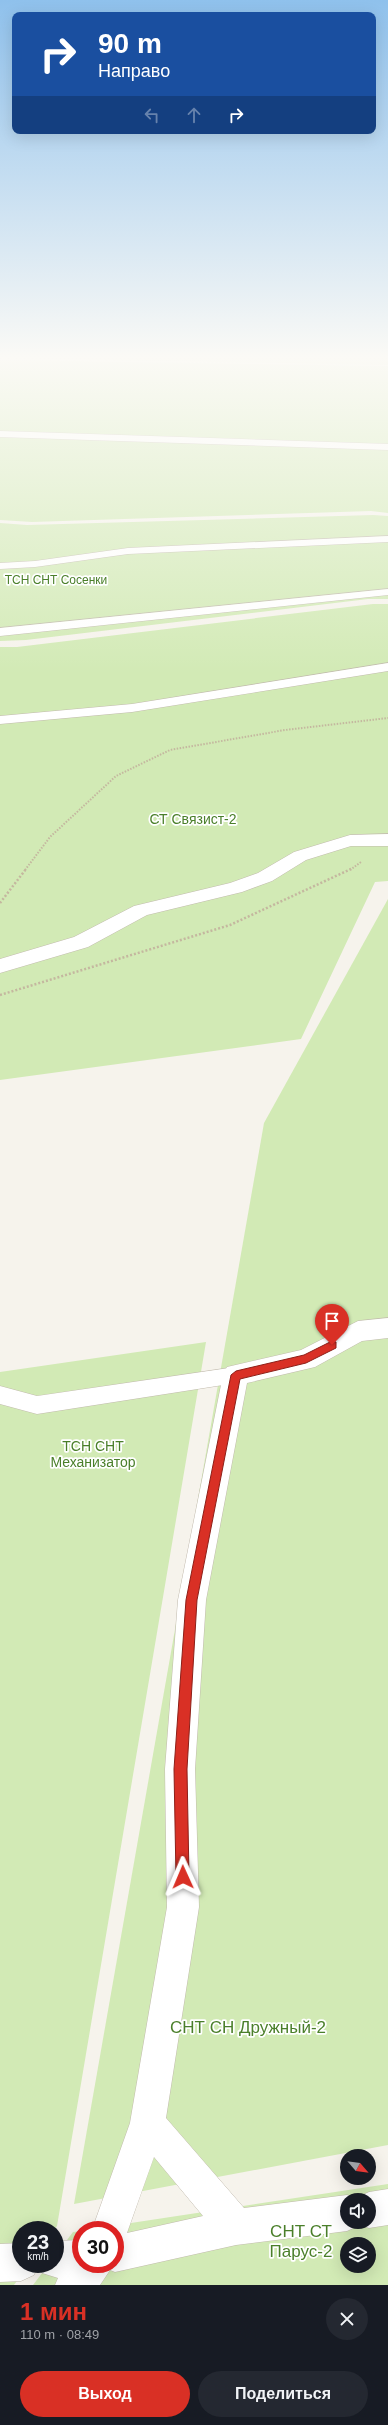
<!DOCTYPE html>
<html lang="ru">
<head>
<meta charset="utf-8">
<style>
	:root { --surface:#171b24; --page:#242831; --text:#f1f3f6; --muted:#9ea1a6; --accent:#d93025 }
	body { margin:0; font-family:Arial,sans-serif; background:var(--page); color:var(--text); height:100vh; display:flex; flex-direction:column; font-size:15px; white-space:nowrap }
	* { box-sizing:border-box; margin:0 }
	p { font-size:13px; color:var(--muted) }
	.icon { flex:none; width:22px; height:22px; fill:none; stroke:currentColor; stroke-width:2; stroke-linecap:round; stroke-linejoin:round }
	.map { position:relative; height:2285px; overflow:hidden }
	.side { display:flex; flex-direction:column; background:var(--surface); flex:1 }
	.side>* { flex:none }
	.guide { position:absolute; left:12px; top:12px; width:364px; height:122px; border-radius:8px; box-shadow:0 4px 16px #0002; background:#1a4fa0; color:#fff; overflow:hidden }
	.needle { width:26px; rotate:118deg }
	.fabs { position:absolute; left:340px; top:2149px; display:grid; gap:8px }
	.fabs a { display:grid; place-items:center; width:36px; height:36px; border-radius:50%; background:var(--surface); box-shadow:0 4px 16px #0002; font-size:20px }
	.speed { position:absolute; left:12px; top:2221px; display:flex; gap:8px; font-size:20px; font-weight:700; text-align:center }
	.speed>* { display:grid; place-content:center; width:52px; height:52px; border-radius:50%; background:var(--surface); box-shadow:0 4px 16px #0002; line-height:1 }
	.speed small { font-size:10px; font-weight:400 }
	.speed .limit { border:6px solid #d22; background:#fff; color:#111 }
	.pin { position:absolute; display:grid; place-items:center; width:34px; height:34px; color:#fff; margin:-41px -17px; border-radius:50% 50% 50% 0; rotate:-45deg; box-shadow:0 0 4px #0007 }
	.pin .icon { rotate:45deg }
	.me { position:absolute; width:44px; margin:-22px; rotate:359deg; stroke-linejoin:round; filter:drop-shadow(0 0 3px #0008) }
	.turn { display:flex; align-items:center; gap:14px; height:84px; padding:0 20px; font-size:18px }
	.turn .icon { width:52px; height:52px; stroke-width:2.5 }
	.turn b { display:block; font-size:28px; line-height:34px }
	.lanes { display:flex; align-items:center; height:38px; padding:0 20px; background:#0003; justify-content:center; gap:20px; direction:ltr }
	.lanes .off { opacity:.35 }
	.round { display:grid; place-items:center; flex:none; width:42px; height:42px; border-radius:21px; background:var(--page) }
	.headline { display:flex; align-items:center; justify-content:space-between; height:68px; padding:0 20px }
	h1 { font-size:24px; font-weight:700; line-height:30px; color:var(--accent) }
	.primary-button { display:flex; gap:8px; margin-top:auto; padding:8px 20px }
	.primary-button a { flex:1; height:46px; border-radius:24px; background:var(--accent); color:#fff; font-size:16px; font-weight:700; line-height:46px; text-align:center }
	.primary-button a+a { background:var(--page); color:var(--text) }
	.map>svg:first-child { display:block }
	.green { fill:#d2eab5; fill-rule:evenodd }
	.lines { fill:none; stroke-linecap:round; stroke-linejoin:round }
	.lane-casing { stroke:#c2bbae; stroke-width:1 }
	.street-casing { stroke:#c2bbae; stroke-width:1 }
	.path-far2 { stroke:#c4b79f; stroke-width:1.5; stroke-dasharray:1 1; stroke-linecap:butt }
	.path-far1 { stroke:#c4b79f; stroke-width:2; stroke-dasharray:1.5 1.5; stroke-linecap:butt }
	.path { stroke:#c4b79f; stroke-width:2.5; stroke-dasharray:2 2; stroke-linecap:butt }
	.lane { fill:#fff; fill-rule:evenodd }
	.street { fill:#fff; fill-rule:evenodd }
	.route { fill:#d93025; stroke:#8d1f18 }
	.labels { text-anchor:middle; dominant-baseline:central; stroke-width:3.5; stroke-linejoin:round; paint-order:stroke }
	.far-park-label { font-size:12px; fill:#4a7f2a; stroke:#fff }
	.park-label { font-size:14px; fill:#4a7f2a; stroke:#fff }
	.near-park-label { font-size:17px; fill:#4a7f2a; stroke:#fff }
</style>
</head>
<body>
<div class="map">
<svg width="388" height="2285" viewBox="0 0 388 2285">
	<rect width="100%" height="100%" fill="#f6f3ec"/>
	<g class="green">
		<path d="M0,354H388V365L0,358Z"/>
		<path d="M0,360L388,366V513L371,511L32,522L0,520Z"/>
		<path d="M373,515L388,516V599H368L26,640L0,641V523L27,525Z"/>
		<path d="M373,604H388V881L375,882L301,1039L0,1080V647H17Z"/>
		<path d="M388,899V2145L74,2204L264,1123Z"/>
		<path d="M206,1342L57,2226L54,2230H21V2264H29L14,2285H0V1372Z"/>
		<path d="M388,2184V2285H33L49,2264H55V2256L73,2232L81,2231V2264H115V2230H85ZM347,2200H369V2222H347ZM347,2244H369V2266H347Z"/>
	</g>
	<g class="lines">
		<defs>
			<g id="lane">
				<path d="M0,431L388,444V450L0,437Z"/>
				<path d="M388,536V542L128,554L35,567L0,569V563L35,561L128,548Z"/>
				<path d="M388,589V595L0,636V628Z"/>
				<path d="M388,663V671L132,712L0,724V716L132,704Z"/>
				<path d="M236,1367L243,1369L246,1375L243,1381L236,1383L37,1414L0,1404V1386L37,1396Z"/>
			</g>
			<g id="street">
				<path d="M388,834V846H351L306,860L272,881L242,892L147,915L88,947L0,973V959L74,937L134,906L230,883L258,873L294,852L350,835Z"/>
				<path d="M388,1318V1338L362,1341L315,1367L247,1383L206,1600L195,1769L199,1907L166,2118L244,2208L347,2195L356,2198L369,2192L388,2189V2225L369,2228L360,2225L347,2231L236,2245L115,2272L110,2270L100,2285H55L58,2278L42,2273L38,2265L34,2275L21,2281L0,2282V2244L21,2243V2264H55V2241L81,2240V2264H115V2230H92L130,2123L167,1907L165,1769L178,1600L223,1375L227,1367L301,1350L358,1321ZM154,2157L203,2216L127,2233L128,2230ZM347,2200H369V2222H347Z"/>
			</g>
		</defs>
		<use href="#lane" class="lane-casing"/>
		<use href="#street" class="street-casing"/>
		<path class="path-far2" d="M13,358L14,354"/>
		<g class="path-far1">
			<path d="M25,870L50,837L116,776L170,750L285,730L388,718"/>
			<path d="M350,870L361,862"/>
		</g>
		<g class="path">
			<path d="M0,903L26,869"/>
			<path d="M0,995L230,925L351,869"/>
		</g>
		<use href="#lane" class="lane"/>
		<use href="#street" class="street"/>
	</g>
	<linearGradient id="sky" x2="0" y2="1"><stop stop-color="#8fc1ec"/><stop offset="0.53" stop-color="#fbfaf6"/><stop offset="1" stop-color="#fbfaf6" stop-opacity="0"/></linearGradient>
	<rect width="388" height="674" fill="url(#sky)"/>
	<path class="route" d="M332,1341L336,1342V1348L306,1363L240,1379L197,1600L187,1769L189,1877L187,1881L183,1883L178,1881L176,1877L174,1769L186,1600L231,1375L236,1371L304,1355Z"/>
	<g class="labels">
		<g class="far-park-label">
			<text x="56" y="580">ТСН СНТ Сосенки</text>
		</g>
		<g class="park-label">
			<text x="193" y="819">СТ Связист-2</text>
			<text x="93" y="1446">ТСН СНТ<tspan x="93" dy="16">Механизатор</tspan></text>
		</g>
		<g class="near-park-label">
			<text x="248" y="2027">СНТ СН Дружный-2</text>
			<text x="301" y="2231">СНТ СТ<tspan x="301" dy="20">Парус-2</tspan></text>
		</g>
	</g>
</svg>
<div class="fabs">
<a><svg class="needle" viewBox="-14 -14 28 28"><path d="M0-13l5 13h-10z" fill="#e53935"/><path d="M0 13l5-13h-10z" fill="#9ea1a6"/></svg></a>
<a><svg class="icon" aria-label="sound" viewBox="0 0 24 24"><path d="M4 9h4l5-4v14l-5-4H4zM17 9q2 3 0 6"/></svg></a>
<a><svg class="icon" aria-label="layers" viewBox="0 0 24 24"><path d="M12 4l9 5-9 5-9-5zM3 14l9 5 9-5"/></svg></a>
</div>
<div class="speed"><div>23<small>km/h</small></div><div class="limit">30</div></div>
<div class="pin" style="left:332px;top:1345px;background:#d93025"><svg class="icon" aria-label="arrive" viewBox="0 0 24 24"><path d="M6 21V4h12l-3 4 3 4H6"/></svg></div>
<svg class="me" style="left:183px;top:1877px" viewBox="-20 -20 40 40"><path d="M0-17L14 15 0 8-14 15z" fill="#d93025" stroke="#fff" stroke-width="4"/></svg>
<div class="guide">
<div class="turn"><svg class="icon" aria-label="right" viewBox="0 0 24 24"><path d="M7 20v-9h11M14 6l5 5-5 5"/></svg><div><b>90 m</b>Направо</div></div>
<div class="lanes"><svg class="icon off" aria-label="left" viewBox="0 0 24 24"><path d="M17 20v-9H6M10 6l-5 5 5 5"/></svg><svg class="icon off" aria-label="ahead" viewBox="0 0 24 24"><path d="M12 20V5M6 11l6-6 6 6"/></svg><svg class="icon" aria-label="right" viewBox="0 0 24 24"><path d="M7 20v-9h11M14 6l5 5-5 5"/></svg></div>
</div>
</div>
<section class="side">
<div class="headline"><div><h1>1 мин</h1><p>110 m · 08:49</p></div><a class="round"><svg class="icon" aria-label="close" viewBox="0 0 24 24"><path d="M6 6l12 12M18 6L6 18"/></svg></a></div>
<div class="primary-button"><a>Выход</a><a>Поделиться</a></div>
</section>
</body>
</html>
